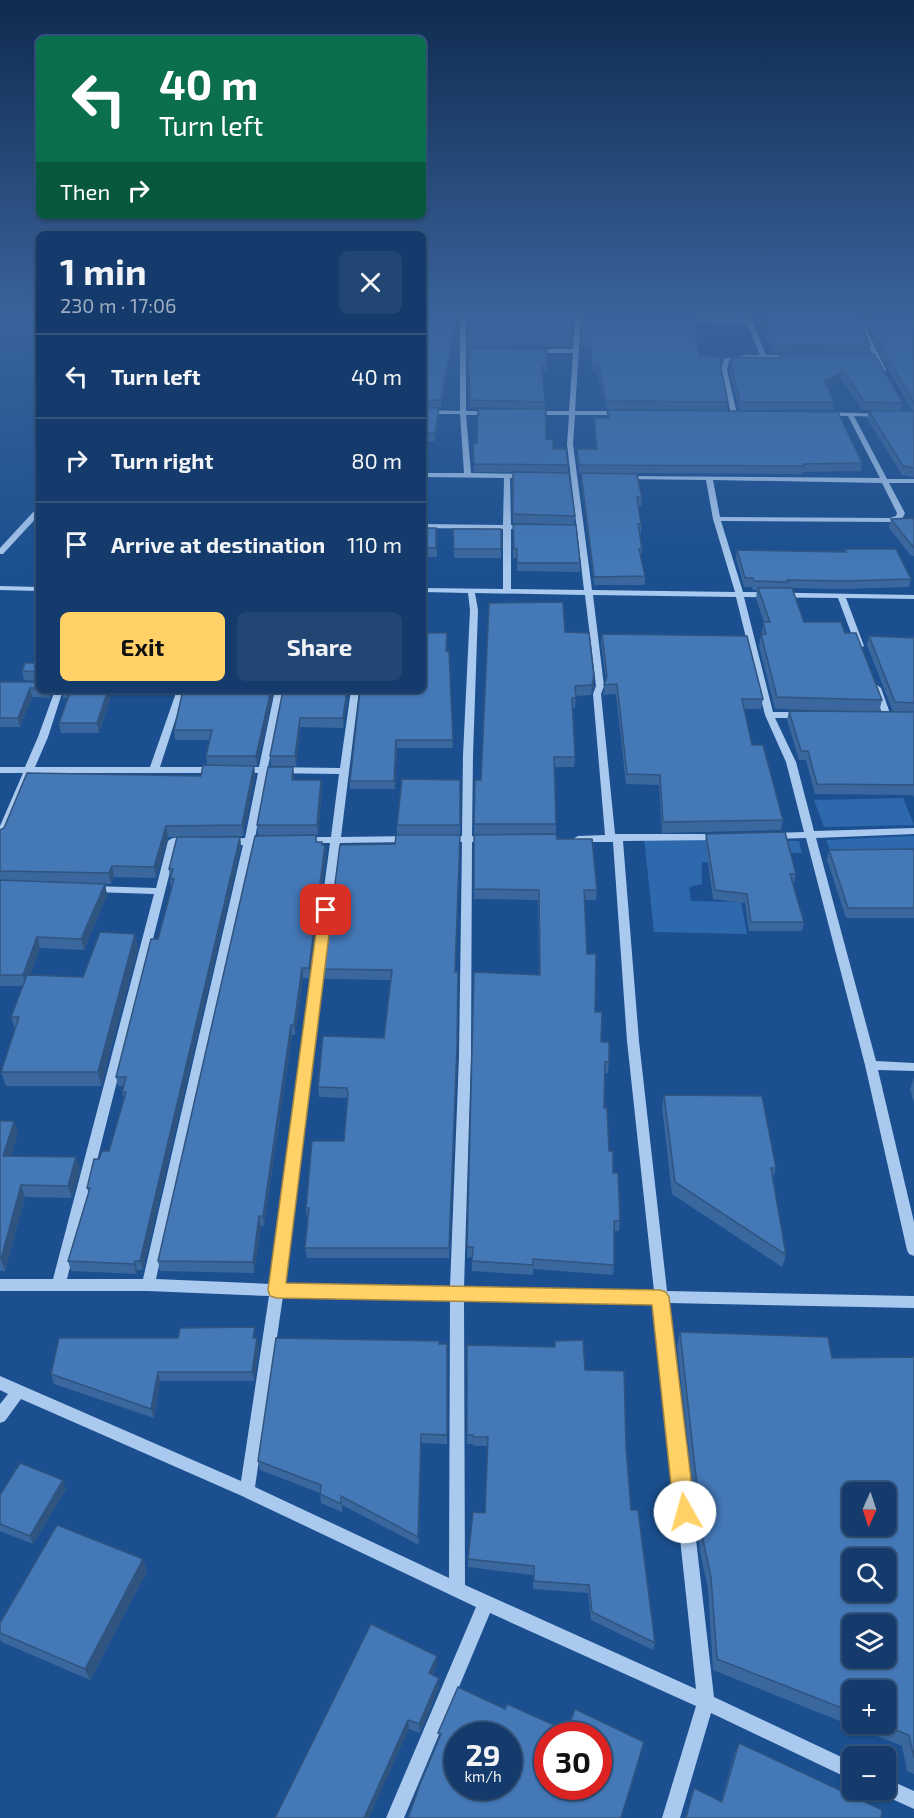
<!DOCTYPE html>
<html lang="en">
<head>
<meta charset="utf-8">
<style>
	:root { --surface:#143b6b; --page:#214673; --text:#f1f3f6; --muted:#9dadc1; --line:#33557e; --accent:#ffd166 }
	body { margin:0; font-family:"Exo 2",sans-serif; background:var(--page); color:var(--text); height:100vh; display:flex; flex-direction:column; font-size:22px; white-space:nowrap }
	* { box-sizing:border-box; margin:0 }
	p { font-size:20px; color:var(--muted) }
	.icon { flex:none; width:33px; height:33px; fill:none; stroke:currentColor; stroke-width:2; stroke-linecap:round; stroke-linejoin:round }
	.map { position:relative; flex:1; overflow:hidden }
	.side { position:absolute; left:36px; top:231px; width:390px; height:462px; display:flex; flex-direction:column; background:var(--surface); border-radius:9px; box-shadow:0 2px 4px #0004,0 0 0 2px var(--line) }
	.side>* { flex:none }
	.top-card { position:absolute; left:36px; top:36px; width:390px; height:183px; border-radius:9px; box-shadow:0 2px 4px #0004,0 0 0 2px var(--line); background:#0b6e4f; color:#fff; overflow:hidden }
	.needle { width:39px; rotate:183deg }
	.tools { position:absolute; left:842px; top:1482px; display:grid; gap:12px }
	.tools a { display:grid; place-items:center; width:54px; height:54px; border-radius:9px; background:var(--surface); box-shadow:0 2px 4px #0004,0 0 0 2px var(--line); font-size:30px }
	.speed { position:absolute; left:444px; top:1722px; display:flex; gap:12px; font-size:30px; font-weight:700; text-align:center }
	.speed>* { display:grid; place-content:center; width:78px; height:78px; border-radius:50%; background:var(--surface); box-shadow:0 2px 4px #0004,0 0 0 2px var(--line); line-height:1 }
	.speed small { font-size:15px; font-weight:400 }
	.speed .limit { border:9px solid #d22; background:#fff; color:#111 }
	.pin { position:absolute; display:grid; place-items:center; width:51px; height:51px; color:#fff; margin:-26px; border-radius:12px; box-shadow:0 3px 9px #0006 }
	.me { position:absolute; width:66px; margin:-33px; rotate:353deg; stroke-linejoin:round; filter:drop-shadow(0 0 4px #0008) }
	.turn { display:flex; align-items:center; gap:21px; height:126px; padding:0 24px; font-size:27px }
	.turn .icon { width:78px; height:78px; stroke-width:2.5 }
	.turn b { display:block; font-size:42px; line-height:51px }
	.then { display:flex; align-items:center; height:57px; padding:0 24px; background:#0003; gap:12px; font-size:22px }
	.round { display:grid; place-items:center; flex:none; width:63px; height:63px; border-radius:9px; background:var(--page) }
	.headline { display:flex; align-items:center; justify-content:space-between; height:102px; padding:0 24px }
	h1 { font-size:36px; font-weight:700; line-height:45px }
	.action { display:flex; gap:12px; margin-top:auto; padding:12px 24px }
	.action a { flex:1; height:69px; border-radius:9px; background:var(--accent); color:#111; font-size:24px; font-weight:700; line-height:69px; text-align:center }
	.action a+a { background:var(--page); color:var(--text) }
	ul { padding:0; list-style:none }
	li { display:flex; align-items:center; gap:18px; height:84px; padding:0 24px; border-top:2px solid var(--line) }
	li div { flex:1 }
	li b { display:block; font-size:22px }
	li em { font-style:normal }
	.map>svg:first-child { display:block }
	.green { fill:#2e69ad }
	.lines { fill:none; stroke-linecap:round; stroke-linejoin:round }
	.minor { fill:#a9c9ee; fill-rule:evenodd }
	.wall { fill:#3a679d; fill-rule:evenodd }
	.shaded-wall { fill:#305480 }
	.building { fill:#4478b7; stroke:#305480; stroke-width:1.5; fill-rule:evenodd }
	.route { fill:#ffd166; stroke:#a68842; stroke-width:1.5 }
</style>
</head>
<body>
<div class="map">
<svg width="914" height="1818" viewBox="0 0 914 1818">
	<rect width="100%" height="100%" fill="#1b4f8f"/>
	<g class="green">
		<path d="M903,798L914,825L824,827L814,800Z"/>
		<path d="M914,836V855H832L826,840Z"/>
		<path d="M644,838L799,841L802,853L729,852L724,863L702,862V884L689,887L691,901L741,902L747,934L654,932Z"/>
	</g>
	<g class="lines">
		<g class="minor">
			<path d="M423,316H466L484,319L481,321L466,320V411H491L494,413L491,415H466L471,473L527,474L530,476L527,478H510L511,525H527L531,527L527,529H511V589L584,590L567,444L569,415H533L530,413L533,411H569L573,353H535L532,351L535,349H573L575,316H581L575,411H620L623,413L620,415H575L573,444L592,590L735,592L713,519L706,480L623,479L620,477L621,476L880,478L848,416H827L824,414L827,412L883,414V416L881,417L854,416L887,479H914V483H889L905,513L902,519L891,522L721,521L743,592L914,595V599L846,598L864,646L860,648L856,646L838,598L744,597L773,712H803L807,715L803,718H775L796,762L814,831L914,828V834L816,838L876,1061L914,1063V1071L878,1070L914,1222V1256L909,1254L907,1250L865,1065L806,838L773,839L768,836L773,833L804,832L786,762L765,715L736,597L593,595L604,686L601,694L615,834H719L724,837L719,840L623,841L639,1041L667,1291L914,1296V1308L669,1303L714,1697L852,1762V1780L711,1713L680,1818H662L696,1706L490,1613L404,1818H386L476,1607L242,1496L21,1399L5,1421L0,1423V1404L8,1394L0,1390V1376L241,1481L269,1296L148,1291H0V1279H53L154,894L93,892L88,889L93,886L156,888L168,841C173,836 185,837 192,839L193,841L192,843L177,844L67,1279H143L243,845H227L222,842L227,839L245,838L258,773H242L237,770L242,767H259L275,690H283L268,767L340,768L351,690H359L341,837L410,836L415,839L410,842L340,843L285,1284L450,1287L459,1056L462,842H446L441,839L446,836H462L463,755L470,610L468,593L423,592V588L503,589V529L423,528V524L503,525L504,478L423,477V473H464L460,414H423V410L460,411V320H423ZM713,480L882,483L897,513L896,516L890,518L720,517ZM475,593L585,595L596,686L593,694L605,835L578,836L573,839L578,842H613L627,1041L654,1291L464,1288L471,1056L472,842H488L493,839L488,836H472L473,755L478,610ZM267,773L339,774L331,837H302L297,840L302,843H330L271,1284L156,1279L253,844H266L271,841L266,838H255ZM283,1296L450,1299L449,1578L255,1487ZM464,1300L655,1303L696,1689L465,1585Z"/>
			<path d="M744,316H750L766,355H793L796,357L793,359H746L729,361L727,370L737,414L734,416L731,414L721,370L724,359L746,355H760L747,323L680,321L677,319L680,317L746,319Z"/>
			<path d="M854,316H860L886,370L885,371L880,370Z"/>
			<path d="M36,509H39V515L3,554H0V548Z"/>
			<path d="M0,586L39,587V591L0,590Z"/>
			<path d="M877,685L881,688L891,716L890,718H884L883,716L873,688Z"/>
			<path d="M55,690H63L48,737L35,767H150L177,690H185L160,767H214L219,770L214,773H32L5,838L0,841V826L23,773H0V767H25L38,737Z"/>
			<path d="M885,1778L914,1791V1809L879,1793L877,1790H885Z"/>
		</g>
	</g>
	<g class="wall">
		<path d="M423,316L457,322L441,408H423Z"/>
		<path d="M468,316H573L571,346H468Z"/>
		<path d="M583,316L720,363L728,402L727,410L606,409L597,371H592L589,347H581Z"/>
		<path d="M752,316H858L870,346L868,354L774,353L757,318H753Z"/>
		<path d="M867,317L914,318V477L902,475L867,419L869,411H912L881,357L866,324Z"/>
		<path d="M468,348L547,349V371H542L545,409L470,407Z"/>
		<path d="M780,354H874L903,403L901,411L862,410L842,379L827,387L834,402L833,410H739L729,370L732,357L779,358Z"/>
		<path d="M423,408L439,416L435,441H423Z"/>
		<path d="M607,410L862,463L861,471L803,472V474L579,473L577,457V449H596L594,425V418H607Z"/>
		<path d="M546,439L568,465V473L474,472L473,443Z"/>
		<path d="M581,473L642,498L641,506H638L641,524V533H639L642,549L641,557L645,576V585H594L581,481Z"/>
		<path d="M512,480L575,516L574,525L513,523Z"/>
		<path d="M914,518V556H911L889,528L891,519Z"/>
		<path d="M513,524L580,563V572L517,571V558H513Z"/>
		<path d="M423,528H436L437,557H423Z"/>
		<path d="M453,529H501V558H454Z"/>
		<path d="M845,549L911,579L909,587L842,589L787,588L804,622L845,633L882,700L879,712L775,709L759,646L764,622L756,599L757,590H753L751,587H744L736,558L737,550L844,552Z"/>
		<path d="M565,632L594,676V686L591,695L576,696L575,708H572L575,757L574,767H555L556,824V834L474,835L475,780H481Z"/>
		<path d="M602,634L763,699L761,709H744L752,745L783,820L781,830L662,833L659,785L626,784L616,694L603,695L606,680L601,643Z"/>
		<path d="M869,636L914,638V797L913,795L815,794L806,760H799L787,720L789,711L893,712L867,645Z"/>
		<path d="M447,641L446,651L453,748H397L395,789H350V781L423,690Z"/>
		<path d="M39,663V690H54L50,698L32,697L20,727H0V682H37V681L24,680L22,671Z"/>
		<path d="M61,690H113L99,733H61L59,723L68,698H63Z"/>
		<path d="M183,690H274L257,766H254L255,776L243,836L193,837H240L241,846L143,1270H137L136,1274L71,1271L68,1261L89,1194L87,1188L99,1159L109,1151L124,1100L122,1092L123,1086H118L116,1077L158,939L171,888L169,869L177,837H168L156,878L114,877L111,884H105L107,895L84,950L40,948L30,975L83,977L138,948L101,1086H6L1,1072L15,1029L11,1017L23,986H0V830L201,776L207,765L206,756L210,740H175L174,730Z"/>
		<path d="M283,690L348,693L343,728L300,727L296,766H271L270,756Z"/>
		<path d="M294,776V780H321L322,789L318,835H258L257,825Z"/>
		<path d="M460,780V835H397V825Z"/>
		<path d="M706,834L796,874L794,883H793L804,922L802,931H749L745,903L713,899L705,842Z"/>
		<path d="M316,835L317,842L322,845H325L326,855L310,979L303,978L295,1035H292L264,1226H261L254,1273L160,1271L158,1261Z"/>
		<path d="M474,835L557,839L597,890L596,900H584L587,954L595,1012L601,1042L609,1062L608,1073H605L604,1108L609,1151L620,1221L619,1231H614V1265L613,1275L533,1269V1275L472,1271V1257L467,1258L474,972L539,975L538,900L474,899Z"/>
		<path d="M914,849V918H846L827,860L829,850Z"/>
		<path d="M324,969L455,972L457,1056L449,1258H307L305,1248L308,1218H307L306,1208L344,1141L347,1098L319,1097L318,1087L384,1038L390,980L325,979Z"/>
		<path d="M914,1078V1103L910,1089Z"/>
		<path d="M664,1095L776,1168L773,1178L786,1255L782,1267L672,1194L662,1107Z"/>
		<path d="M0,1121L18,1133L11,1156L80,1169L72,1198L25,1197L5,1271H0Z"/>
		<path d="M680,1332L832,1358L914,1357V1774L907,1771L902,1746L713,1670L708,1589L700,1552L677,1346ZM852,1690L885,1724H852Z"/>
		<path d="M178,1338H256L259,1347L254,1381H160L154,1418L54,1384L51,1374Z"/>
		<path d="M555,1341L585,1370L626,1447L631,1510L655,1643L653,1650L591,1620L588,1593L533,1589V1575L468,1567V1559L485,1513L488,1446H473V1444H467V1345L554,1347Z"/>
		<path d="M439,1344H447V1444L421,1443L419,1545L342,1505V1512L321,1503L320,1493L260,1470L258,1461Z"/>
		<path d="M66,1489L33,1544L0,1531V1495Z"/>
		<path d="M147,1571L90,1680L2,1642L0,1639V1623Z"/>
		<path d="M437,1656V1665L433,1675L439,1687L420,1733L409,1729L275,1818Z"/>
		<path d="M739,1743L881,1818H685L694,1788L721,1801L735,1752Z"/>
	</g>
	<g class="shaded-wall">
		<path d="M457,316V322L441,408V400Z"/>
		<path d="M844,371L842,379L823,389L825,381Z"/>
		<path d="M439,408V416L435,441V433Z"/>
		<path d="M594,676V686L591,695L592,685Z"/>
		<path d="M30,688L32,697L20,727L18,718Z"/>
		<path d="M48,690H54L50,698Z"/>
		<path d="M108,690H113L99,733L97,723Z"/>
		<path d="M271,690H274L257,766L256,756Z"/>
		<path d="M347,690H348V693L343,728V718Z"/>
		<path d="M300,718V727L296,766L295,756Z"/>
		<path d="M396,740L397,748L395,789L394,781Z"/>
		<path d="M254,766L255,776L243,836L242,825Z"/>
		<path d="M293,767L294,776L293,790L292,780Z"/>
		<path d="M321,780L322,789L318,835L317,825Z"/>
		<path d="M166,826L168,837L156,878L154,867Z"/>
		<path d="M240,837L241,846L143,1270L140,1261Z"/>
		<path d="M325,845L326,855L310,979L309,968Z"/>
		<path d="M112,866L114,877L111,884L109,873Z"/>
		<path d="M105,884L107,895L84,950L81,939Z"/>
		<path d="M135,934L138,948L101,1086L98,1072Z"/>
		<path d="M37,937L40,948L26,986L23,975Z"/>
		<path d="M302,968L303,978L295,1035L294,1025Z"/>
		<path d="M291,1025L292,1035L264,1226L263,1216Z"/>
		<path d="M14,1121L18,1133L8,1168L3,1156Z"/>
		<path d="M76,1157L80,1169L72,1198L68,1186Z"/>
		<path d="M21,1185L25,1197L5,1271L1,1259Z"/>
		<path d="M259,1216L261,1226L254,1273L253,1262Z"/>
		<path d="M135,1261L137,1270L136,1274L134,1264Z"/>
		<path d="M257,1338L259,1347L254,1381L252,1372Z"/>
		<path d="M158,1372L160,1381L154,1418L151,1409Z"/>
		<path d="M421,1434V1443L419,1545L418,1537Z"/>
		<path d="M63,1480L66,1489L33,1544L30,1536Z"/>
		<path d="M143,1559L147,1571L90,1680L85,1669Z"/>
		<path d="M437,1656V1665L429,1682V1673Z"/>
		<path d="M439,1678V1687L420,1733L419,1724Z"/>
		<path d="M408,1720L409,1729L369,1818H364Z"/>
	</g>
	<g class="building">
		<path d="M423,316H457L441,400H423Z"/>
		<path d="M468,316H573L571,339H468Z"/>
		<path d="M583,316L693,318L699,356L721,357L720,363L728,402L606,401L598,364H592L590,340L581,339Z"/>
		<path d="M761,316H858L870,346L776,345Z"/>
		<path d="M867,317L914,318V403L883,349Z"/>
		<path d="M468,348L547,349V365H542L545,402L470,400Z"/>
		<path d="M780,354H874L903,403L864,402L844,371L825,381L834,402H740L730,362L732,357L782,358Z"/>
		<path d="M423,408H439L435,433H423Z"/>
		<path d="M478,409H546V439L553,440V449H566L568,465L474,464L473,443H477Z"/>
		<path d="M607,410L838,412L862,463L803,464L804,466L579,465L577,449H597L594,418H609Z"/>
		<path d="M869,411H914V468L903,466Z"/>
		<path d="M513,472L569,473L575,516L513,514Z"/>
		<path d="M581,473L637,474L642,498L637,497L641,524H638L642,549H639L645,576L594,577Z"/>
		<path d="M914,518V547H913L891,519Z"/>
		<path d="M513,524L576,525L580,563H517V549H514Z"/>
		<rect x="423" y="528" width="13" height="20"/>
		<path d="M453,529H501V549H454Z"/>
		<path d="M845,549H896L911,579L844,581L787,580L788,582L754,581L753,578H745L737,550L846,552Z"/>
		<path d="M758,588H792L804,622H841L845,633H856L882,700L777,697L761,634H766L763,622H770Z"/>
		<path d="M563,602L565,632L589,633L594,676L592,685L575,686L576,698H572L575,757H554L556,824H474L475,780H481L489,603Z"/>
		<path d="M423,633H447L446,651H449L453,740H396L394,781H350L360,690H423Z"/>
		<path d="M602,634L747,636L763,699H742L752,745H763L783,820L663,822L660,775L627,774L617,684L604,685L607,676Z"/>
		<path d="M869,636L914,638V703L895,702Z"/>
		<path d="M25,663H39V679L38,672L22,671Z"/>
		<path d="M39,680V688H30L18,718H0V682H37Z"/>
		<path d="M71,690H108L97,723H59Z"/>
		<path d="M183,690H271L256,756H206L212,730H174Z"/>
		<path d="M283,690H347L343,718H300L295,756H270Z"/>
		<path d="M789,711L914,712V785L817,784L808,751H801Z"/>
		<path d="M203,765L254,766L242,825L166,826L154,867L112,866L109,873L0,871V830L4,828L27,773L201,776Z"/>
		<path d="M268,767H293L292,780H321L317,825H257Z"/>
		<path d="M402,779L460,780V825H397Z"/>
		<path d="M785,832L796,874H790L804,922H751L747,894L715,890L706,834Z"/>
		<path d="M556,834L557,839H592L597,890H584L587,954H596L595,1012H602L601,1042H609V1062H605L604,1108H607L609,1151H613V1173H618L620,1221H614V1265L533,1259V1265L472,1261L473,1247H467L474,972L540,975L539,890L474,889V835Z"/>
		<path d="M316,835V842H322V845H325L309,968H302L294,1025H291L263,1216H259L253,1262L158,1261L255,836Z"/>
		<path d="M396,835H460L455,972H458L457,1046L449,1248H305L309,1208H306L312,1141H344L348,1094L347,1088L318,1087L323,1036L384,1038L392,970L324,969L340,845L395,844Z"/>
		<path d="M177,837H240L140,1261H135L134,1264L68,1261L90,1188H87L94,1159H99L102,1151H109L126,1092H122L126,1077H116L151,939H158L174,879H170L173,869H169Z"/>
		<path d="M914,849V908H848L829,850Z"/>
		<path d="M0,880L105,884L81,939L37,937L23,975H0Z"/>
		<path d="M100,932L135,934L98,1072H1L19,1017H11L27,975L83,977Z"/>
		<path d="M664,1095L762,1096L776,1168H771L786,1255L675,1182Z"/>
		<path d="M0,1121H14L3,1156L76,1157L68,1186L21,1185L1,1259H0Z"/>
		<path d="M255,1327L253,1338H257L252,1372H158L151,1409L51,1374L59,1338H178L180,1328Z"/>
		<path d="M680,1332L828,1337L832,1358L914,1357V1758L909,1735L880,1724H885V1690H852V1712L717,1659L711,1577L703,1540ZM852,1492H885V1526H852ZM852,1558H885V1592H852ZM852,1624H885V1658H852Z"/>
		<path d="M276,1338L439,1341V1344H447V1435L421,1434L418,1537L341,1496V1504L320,1494L321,1485L258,1461Z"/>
		<path d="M583,1340L585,1370L624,1371L626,1447L631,1510H638L655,1643L592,1612L589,1585L534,1581V1566L468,1559L473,1512L485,1513L488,1437H473V1435H467V1345L555,1347V1341Z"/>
		<path d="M20,1463L63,1480L30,1536L0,1524V1495Z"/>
		<path d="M57,1525L143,1559L85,1669L0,1633V1623Z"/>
		<path d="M371,1624L437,1656L429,1673L439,1678L419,1724L408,1720L364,1818H275Z"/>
		<path d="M458,1687L505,1709L507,1704L567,1731L575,1709L644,1742L621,1818H408L420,1784L441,1734L438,1733ZM458,1736H508V1786H458ZM548,1736H598V1786H548Z"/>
		<path d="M739,1743L882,1810L881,1818H686L694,1788L722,1802Z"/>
	</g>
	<linearGradient id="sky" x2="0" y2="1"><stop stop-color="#0f2b4f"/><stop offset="0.55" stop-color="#39639b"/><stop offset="1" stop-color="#39639b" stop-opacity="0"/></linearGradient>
	<rect width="914" height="571" fill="url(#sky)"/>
	<path class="route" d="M326,906L332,910L286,1283L660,1290L666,1292L669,1297L695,1512L692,1519L685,1522L677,1519L674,1512L652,1305L277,1298L270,1296L268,1290L319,910Z"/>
</svg>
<div class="tools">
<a><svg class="needle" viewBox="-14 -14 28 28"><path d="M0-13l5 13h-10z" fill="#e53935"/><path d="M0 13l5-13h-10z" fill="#9dadc1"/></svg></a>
<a><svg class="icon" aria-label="search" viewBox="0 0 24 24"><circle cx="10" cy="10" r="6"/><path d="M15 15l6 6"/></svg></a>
<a><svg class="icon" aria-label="layers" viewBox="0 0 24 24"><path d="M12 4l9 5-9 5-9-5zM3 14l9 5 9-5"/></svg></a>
<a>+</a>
<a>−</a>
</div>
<div class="speed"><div>29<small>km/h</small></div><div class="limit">30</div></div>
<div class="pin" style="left:326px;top:910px;background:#d93025"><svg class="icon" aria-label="arrive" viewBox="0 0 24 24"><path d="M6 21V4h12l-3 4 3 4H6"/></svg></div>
<svg class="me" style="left:685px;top:1512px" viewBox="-20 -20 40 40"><circle r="19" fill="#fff"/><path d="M0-13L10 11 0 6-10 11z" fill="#ffd166"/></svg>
<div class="top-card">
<div class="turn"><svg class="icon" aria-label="left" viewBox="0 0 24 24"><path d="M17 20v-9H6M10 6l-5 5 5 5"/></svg><div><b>40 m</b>Turn left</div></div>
<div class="then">Then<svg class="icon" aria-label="right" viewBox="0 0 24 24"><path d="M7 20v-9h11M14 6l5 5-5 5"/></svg></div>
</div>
<section class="side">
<div class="headline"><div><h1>1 min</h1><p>230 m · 17:06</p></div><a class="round"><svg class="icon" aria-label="close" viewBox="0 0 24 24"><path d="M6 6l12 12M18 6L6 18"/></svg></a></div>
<ul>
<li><svg class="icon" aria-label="left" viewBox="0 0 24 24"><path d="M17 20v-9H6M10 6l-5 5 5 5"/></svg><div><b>Turn left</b></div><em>40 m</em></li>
<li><svg class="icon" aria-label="right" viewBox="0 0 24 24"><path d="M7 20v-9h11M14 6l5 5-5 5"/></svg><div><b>Turn right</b></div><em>80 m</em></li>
<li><svg class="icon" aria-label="arrive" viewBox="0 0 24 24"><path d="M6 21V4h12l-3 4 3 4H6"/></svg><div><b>Arrive at destination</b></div><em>110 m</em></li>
</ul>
<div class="action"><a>Exit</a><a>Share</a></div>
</section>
</div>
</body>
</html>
